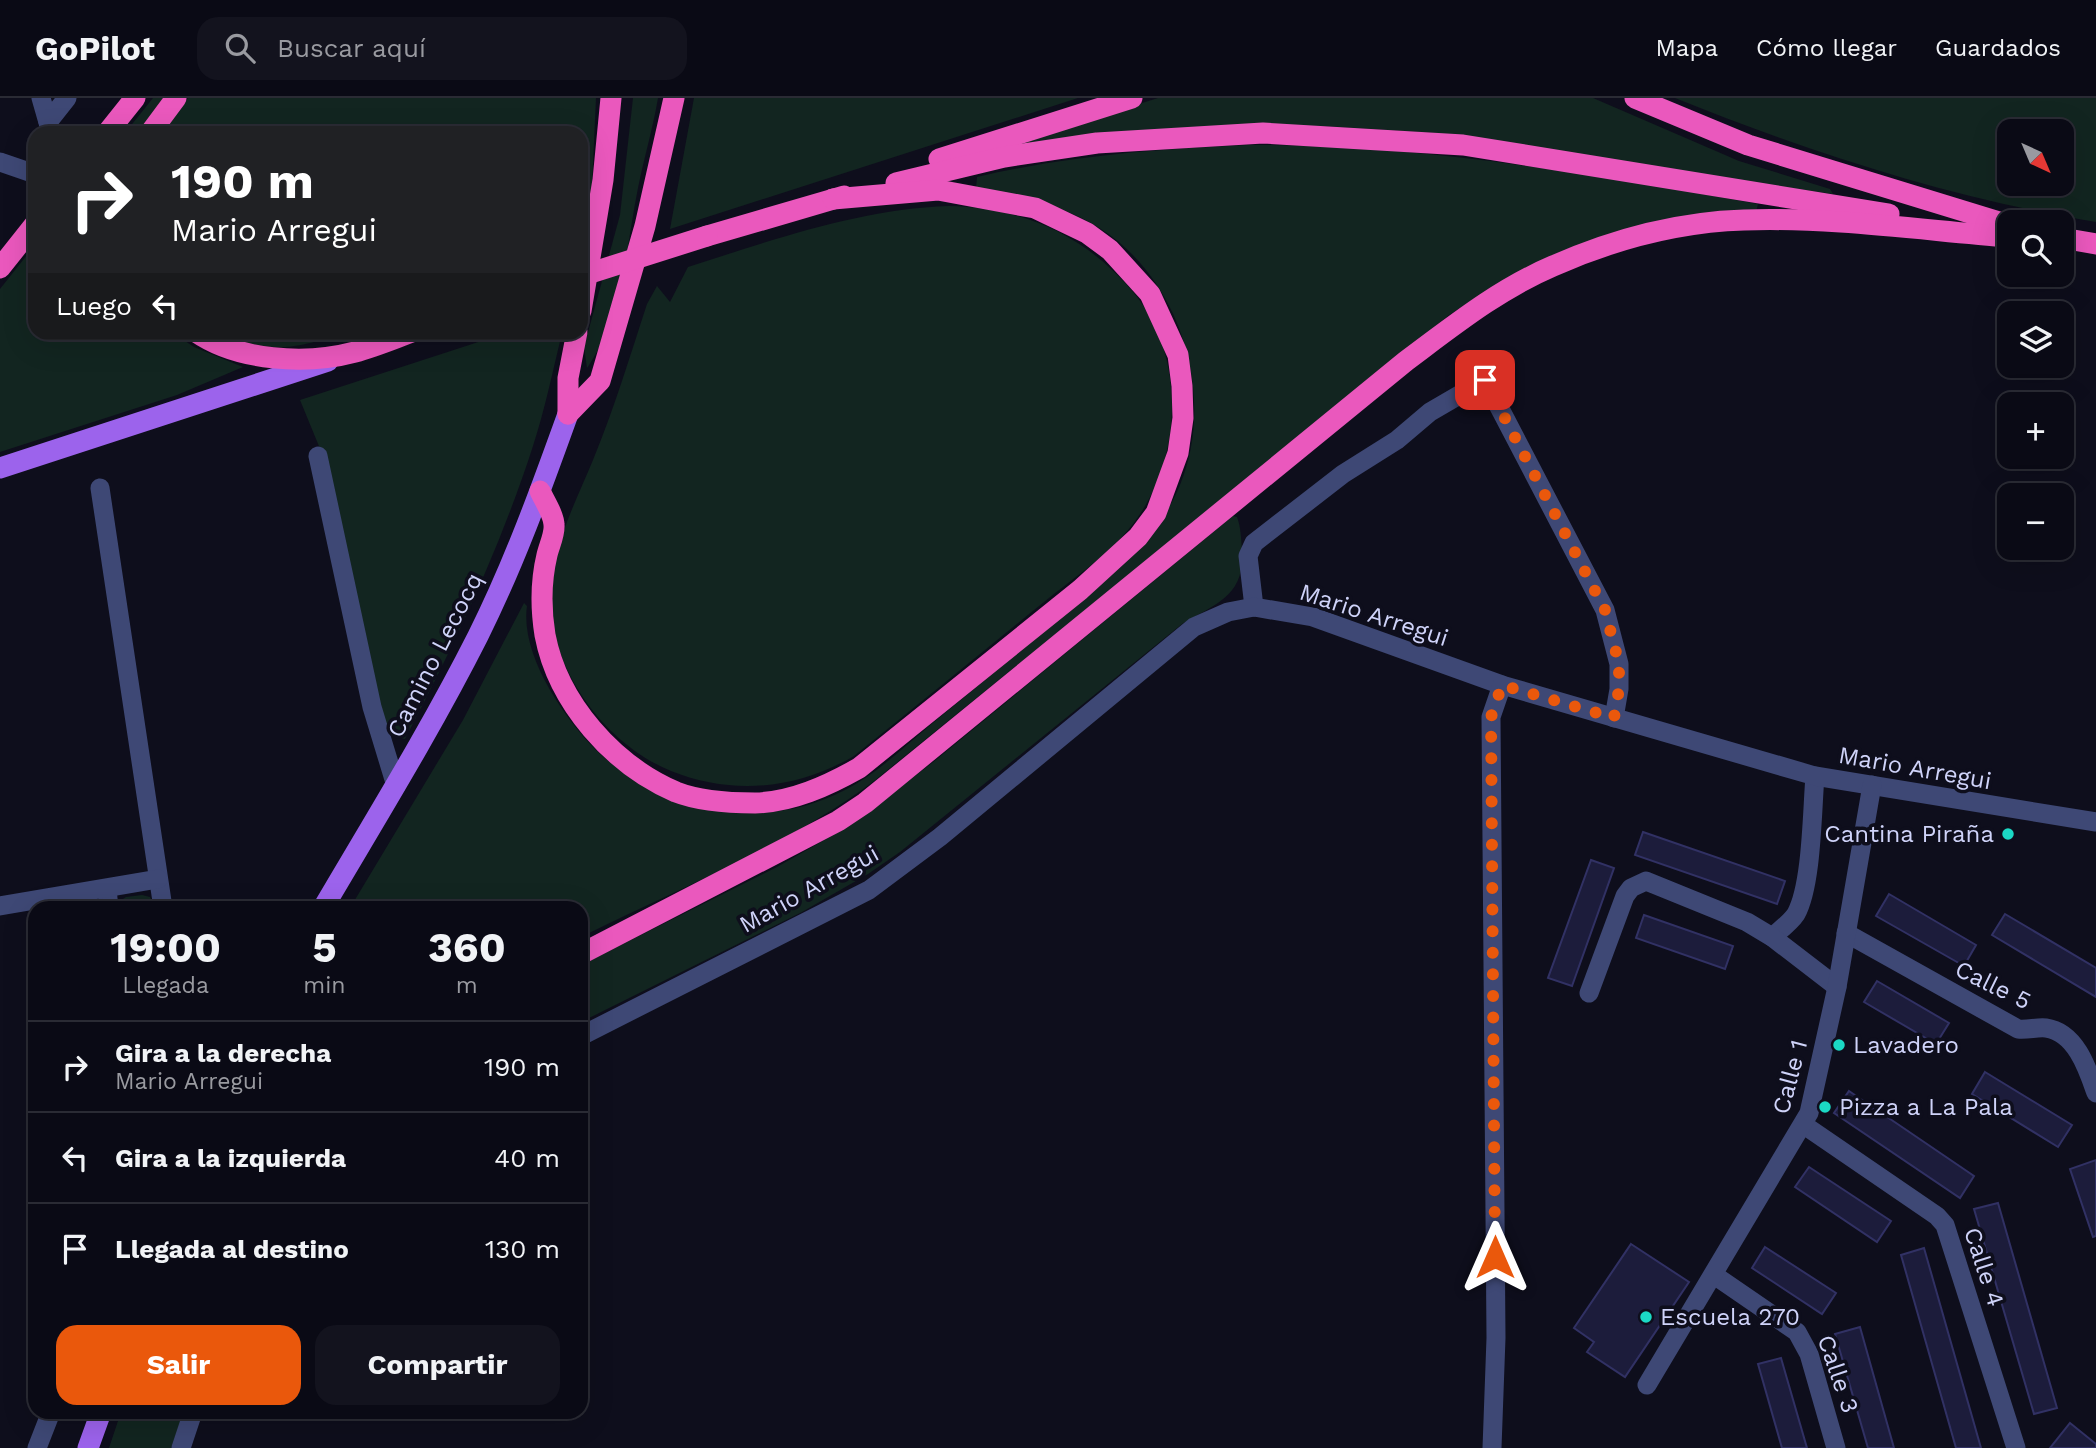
<!DOCTYPE html>
<html lang="es">
<head>
<meta charset="utf-8">
<style>
	:root { --surface:#0a0a15; --page:#13131e; --text:#f1f3f6; --muted:#999aa0; --line:#2a2b34; --accent:#ea580c }
	body { margin:0; font-family:"Work Sans",sans-serif; background:var(--page); color:var(--text); height:100vh; display:flex; flex-direction:column; font-size:26px; white-space:nowrap }
	* { box-sizing:border-box; margin:0 }
	p { font-size:23px; color:var(--muted) }
	.icon { flex:none; width:38px; height:38px; fill:none; stroke:currentColor; stroke-width:2; stroke-linecap:round; stroke-linejoin:round }
	.map { position:relative; flex:1; overflow:hidden }
	.side { position:absolute; left:28px; top:803px; width:560px; height:518px; display:flex; flex-direction:column; background:var(--surface); border-radius:21px; box-shadow:0 7px 28px #0002,0 0 0 2px var(--line) }
	.side>* { flex:none }
	.banner { position:absolute; left:28px; top:28px; width:560px; height:214px; border-radius:21px; box-shadow:0 7px 28px #0002,0 0 0 2px var(--line); background:#202124; color:#fff; overflow:hidden }
	.needle { width:46px; rotate:136deg }
	.fabs { position:absolute; left:1997px; top:21px; display:grid; gap:14px }
	.fabs a { display:grid; place-items:center; width:77px; height:77px; border-radius:14px; background:var(--surface); box-shadow:0 7px 28px #0002,0 0 0 2px var(--line); font-size:35px }
	.pin { position:absolute; display:grid; place-items:center; width:60px; height:60px; color:#fff; margin:-30px; border-radius:14px; box-shadow:0 4px 10px #0006 }
	.me { position:absolute; width:77px; margin:-38px; rotate:0deg; stroke-linejoin:round; filter:drop-shadow(0 0 5px #0008) }
	.turn { display:flex; align-items:center; gap:24px; height:147px; padding:0 28px; font-size:32px }
	.turn .icon { width:91px; height:91px; stroke-width:2.5 }
	.turn b { display:block; font-size:49px; line-height:60px }
	.then { display:flex; align-items:center; height:66px; padding:0 28px; background:#0003; gap:14px; font-size:26px }
	.eta { display:flex; justify-content:space-evenly; align-items:center; height:119px; text-align:center }
	.eta b { font-size:42px; font-weight:700; line-height:49px }
	.button { display:flex; gap:14px; margin-top:auto; padding:14px 28px }
	.button a { flex:1; height:80px; border-radius:21px; background:var(--accent); color:#fff; font-size:28px; font-weight:700; line-height:80px; text-align:center }
	.button a+a { background:var(--page); color:var(--text) }
	ul { padding:0; list-style:none }
	li { display:flex; align-items:center; gap:21px; height:91px; padding:0 28px; border-top:2px solid var(--line) }
	li div { flex:1 }
	li b { display:block; font-size:26px }
	li em { font-style:normal }
	header { display:flex; align-items:center; gap:42px; box-sizing:border-box; height:98px; padding:0 35px; background:var(--surface); border-bottom:2px solid var(--line) }
	header strong { font-size:33px }
	nav { display:flex; gap:38px; margin-inline-start:auto; font-size:24px }
	.search { width:490px; height:63px; background:var(--page); display:flex; align-items:center; gap:18px; box-sizing:border-box; padding:0 24px; border-radius:21px; color:var(--muted); font-size:26px }
	.map>svg:first-child { display:block }
	.green { fill:#122520; fill-rule:evenodd }
	.building { fill:#1c1c3b; stroke:#313164; stroke-width:2 }
	.lines { fill:none; stroke-linecap:round; stroke-linejoin:round }
	.minor { stroke:#3e4875; stroke-width:19 }
	.major { stroke:#9c63ec; stroke-width:21 }
	.highway { stroke:#ea58bd; stroke-width:21 }
	.highway-bridge { stroke:#ea58bd; stroke-width:21 }
	.route { stroke:#ea580c; stroke-width:12; stroke-dasharray:0 21.6 }
	.poi-dot { fill:#1bd9c5; stroke:#0e0e1c; stroke-width:2.5 }
	.labels { text-anchor:middle; dominant-baseline:central; stroke-width:7; stroke-linejoin:round; paint-order:stroke }
	.street-label { font-size:24px; fill:#cfd3f9; stroke:#0e0e1c }
	.poi-label { font-size:24px; fill:#cfd3f9; stroke:#0e0e1c; text-anchor:start }
</style>
</head>
<body>
<header>
<strong>GoPilot</strong>
<div class="search"><svg class="icon" aria-label="search" viewBox="0 0 24 24"><circle cx="10" cy="10" r="6"/><path d="M15 15l6 6"/></svg>Buscar aquí</div>
<nav><a>Mapa</a><a>Cómo llegar</a><a>Guardados</a></nav>
</header>
<div class="map">
<svg width="2096" height="1350" viewBox="0 0 2096 1350">
	<rect width="100%" height="100%" fill="#0e0e1c"/>
	<g class="green">
		<path d="M153,0H163L138,35H125Z"/>
		<path d="M188,0H596L591,110L581,162V35H162Z"/>
		<path d="M633,0H658C653,30 644,60 638,90C626,149 623,219 587,270L584,249L620,117Z"/>
		<path d="M694,0H1078L670,131Z"/>
		<path d="M1158,0H1593L1739,63L1830,91L1833,96L1682,75L1435,35L1324,28L977,57Z"/>
		<path d="M1675,0H2096V124C1953,101 1809,54 1675,0ZM2009,33H2062V86H2009Z"/>
		<path d="M1248,47C1420,46 1588,76 1758,106L1756,114L1719,117L1482,196L1449,217L874,683C786,749 679,790 581,839V810H350L463,622L524,505L527,508C520,556 563,619 596,652C661,715 763,735 845,692C877,676 906,647 934,624C997,573 1059,521 1121,469C1146,445 1167,418 1180,387C1216,299 1182,183 1101,131C1062,106 1021,99 976,91L977,79C1066,58 1156,51 1248,47Z"/>
		<path d="M949,108C1024,110 1085,137 1134,195C1185,257 1183,355 1138,419C1114,454 1077,477 1044,504C981,555 918,607 854,658C797,691 734,698 671,673C602,645 544,564 551,488C555,443 576,403 593,362C614,311 630,258 647,206L657,188L670,204L688,169C773,142 859,111 949,108Z"/>
		<path d="M35,147V234L173,235L194,249L243,269L177,297L0,354V191Z"/>
		<path d="M214,235H347C283,253 278,255 214,235Z"/>
		<path d="M506,235H562C553,272 545,311 533,348C500,450 455,546 405,641L384,636L323,358L300,302Z"/>
		<path d="M1233,418L1237,419C1241,430 1241,440 1242,452C1245,498 1217,505 1182,526L900,754L868,776L802,814L581,924V867L777,769L849,728L932,665Z"/>
		<path d="M142,797L150,799L155,810H116L117,805L126,799Z"/>
		<path d="M121,1314H184L171,1350H109Z"/>
	</g>
	<g class="building">
		<path d="M1643,734L1785,783L1777,806L1635,757Z"/>
		<path d="M1591,762L1614,770L1572,888L1548,880Z"/>
		<path d="M1889,796L1976,847L1964,868L1876,818Z"/>
		<path d="M2005,816L2096,870V899L1992,837Z"/>
		<path d="M1644,817L1733,848L1725,871L1636,840Z"/>
		<path d="M1877,883L1949,925L1936,946L1864,904Z"/>
		<path d="M1985,974L2072,1027L2058,1049L1972,996Z"/>
		<path d="M1849,993L1974,1078L1960,1100L1834,1015Z"/>
		<path d="M2096,1062V1138L2093,1139L2070,1071Z"/>
		<path d="M1809,1069L1891,1123L1877,1144L1795,1089Z"/>
		<path d="M1998,1105L2057,1310L2034,1316L1974,1111Z"/>
		<path d="M1631,1146L1689,1184L1625,1279L1587,1254L1594,1244L1574,1230Z"/>
		<path d="M1765,1149L1836,1195L1822,1216L1752,1170Z"/>
		<path d="M1924,1150L1981,1350H1956L1901,1157Z"/>
		<path d="M1860,1229L1894,1350H1868L1835,1236Z"/>
		<path d="M1781,1260L1807,1350H1782L1758,1266Z"/>
		<path d="M2070,1325L2096,1346V1350H2050Z"/>
	</g>
	<g class="lines">
		<g class="minor">
			<path d="M41,0L51,35"/>
			<path d="M48,24L67,0"/>
			<path d="M0,64L35,76"/>
			<path d="M318,358L372,609L396,688"/>
			<path d="M100,390L163,810"/>
			<path d="M1254,509L1248,458L1254,445L1343,376L1397,342L1430,314L1485,282L1605,512L1619,566V591L1614,620"/>
			<path d="M107,791L109,810"/>
			<path d="M0,808L158,781"/>
			<path d="M1846,835L2018,931C2028,932 2037,929 2046,930C2076,934 2088,972 2096,995"/>
			<path d="M1772,839C1780,832 1790,825 1796,816C1812,787 1812,713 1815,678"/>
			<path d="M1589,895L1625,798L1631,790L1646,783L1747,824L1772,839L1837,889"/>
			<path d="M581,938L869,792L940,739L1194,529L1228,514L1254,509L1313,519L1502,587L1815,678L2096,724"/>
			<path d="M1804,1027L1937,1118L1945,1127L2016,1350"/>
			<path d="M1714,1177L1797,1234L1809,1256L1836,1350"/>
			<path d="M1647,1287L1809,1015L1837,889L1872,687"/>
			<path d="M37,1350L51,1314"/>
			<path d="M181,1350L193,1314"/>
			<path d="M1492,1350L1496,1240L1491,619L1502,587"/>
		</g>
		<g class="major">
			<path d="M0,370L328,263"/>
			<path d="M323,810C376,720 431,631 478,538C514,466 541,391 568,316"/>
			<path d="M88,1350L101,1314"/>
		</g>
		<g class="highway">
			<path d="M1635,0L1748,47L2009,127"/>
			<path d="M107,35L135,0"/>
			<path d="M150,35L176,0"/>
			<path d="M939,61L1132,0"/>
			<path d="M896,85L1004,59L1097,45L1263,35L1463,47L1889,116"/>
			<path d="M707,138L844,98"/>
			<path d="M2062,140L2096,146"/>
			<path d="M0,170L35,126"/>
			<path d="M581,213L603,82L611,0"/>
			<path d="M196,234C238,263 306,267 355,254C374,249 393,241 412,234"/>
			<path d="M568,316L600,283L645,128L674,0"/>
			<path d="M568,316V280L577,234"/>
			<path d="M540,393C544,402 554,417 554,427C555,436 549,448 547,457C541,482 541,512 545,537C558,605 613,667 676,694C699,703 730,705 755,705C792,704 827,688 859,670L1080,492L1138,439L1156,415L1178,355L1183,320L1182,288L1178,257L1150,196L1110,152L1087,135L1035,110L938,92L833,101"/>
			<path d="M581,856L838,723L865,705L1406,263C1453,228 1499,191 1553,168C1612,142 1679,124 1744,122C1832,119 1921,132 2009,139"/>
		</g>
		<path class="highway-bridge" d="M581,178L707,138"/>
	</g>
	<g class="lines">
		<path class="route" d="M1485,282L1605,512L1619,566V591L1614,620L1502,587L1491,619L1495,1159"/>
	</g>
	<g class="poi-dot">
		<circle cx="2008" cy="736" r="7"/>
		<circle cx="1839" cy="947" r="7"/>
		<circle cx="1825" cy="1009" r="7"/>
		<circle cx="1646" cy="1219" r="7"/>
	</g>
	<g class="labels">
		<g class="street-label">
			<text transform="translate(1374 517) rotate(18)">Mario Arregui</text>
			<text transform="translate(435 557) rotate(-63)">Camino Lecocq</text>
			<text transform="translate(1915 670) rotate(10)">Mario Arregui</text>
			<text transform="translate(809 791) rotate(-29)">Mario Arregui</text>
			<text transform="translate(1993 887) rotate(26)">Calle 5</text>
			<text transform="translate(1790 979) rotate(-75)">Calle 1</text>
			<text transform="translate(1984 1169) rotate(72)">Calle 4</text>
			<text transform="translate(1838 1276) rotate(71)">Calle 3</text>
		</g>
		<g class="poi-label">
			<text x="1994" y="736" text-anchor="end">Cantina Piraña</text>
			<text x="1853" y="947">Lavadero</text>
			<text x="1839" y="1009">Pizza a La Pala</text>
			<text x="1660" y="1219">Escuela 270</text>
		</g>
	</g>
</svg>
<div class="fabs">
<a><svg class="needle" viewBox="-14 -14 28 28"><path d="M0-13l5 13h-10z" fill="#e53935"/><path d="M0 13l5-13h-10z" fill="#999aa0"/></svg></a>
<a><svg class="icon" aria-label="search" viewBox="0 0 24 24"><circle cx="10" cy="10" r="6"/><path d="M15 15l6 6"/></svg></a>
<a><svg class="icon" aria-label="layers" viewBox="0 0 24 24"><path d="M12 4l9 5-9 5-9-5zM3 14l9 5 9-5"/></svg></a>
<a>+</a>
<a>−</a>
</div>
<div class="pin" style="left:1485px;top:282px;background:#d93025"><svg class="icon" aria-label="arrive" viewBox="0 0 24 24"><path d="M6 21V4h12l-3 4 3 4H6"/></svg></div>
<svg class="me" style="left:1495px;top:1159px" viewBox="-20 -20 40 40"><path d="M0-17L14 15 0 8-14 15z" fill="#ea580c" stroke="#fff" stroke-width="4"/></svg>
<div class="banner">
<div class="turn"><svg class="icon" aria-label="right" viewBox="0 0 24 24"><path d="M7 20v-9h11M14 6l5 5-5 5"/></svg><div><b>190 m</b>Mario Arregui</div></div>
<div class="then">Luego<svg class="icon" aria-label="left" viewBox="0 0 24 24"><path d="M17 20v-9H6M10 6l-5 5 5 5"/></svg></div>
</div>
<section class="side">
<div class="eta">
<div><b>19:00</b><p>Llegada</p></div>
<div><b>5</b><p>min</p></div>
<div><b>360</b><p>m</p></div>
</div>
<ul>
<li><svg class="icon" aria-label="right" viewBox="0 0 24 24"><path d="M7 20v-9h11M14 6l5 5-5 5"/></svg><div><b>Gira a la derecha</b><p>Mario Arregui</p></div><em>190 m</em></li>
<li><svg class="icon" aria-label="left" viewBox="0 0 24 24"><path d="M17 20v-9H6M10 6l-5 5 5 5"/></svg><div><b>Gira a la izquierda</b></div><em>40 m</em></li>
<li><svg class="icon" aria-label="arrive" viewBox="0 0 24 24"><path d="M6 21V4h12l-3 4 3 4H6"/></svg><div><b>Llegada al destino</b></div><em>130 m</em></li>
</ul>
<div class="button"><a>Salir</a><a>Compartir</a></div>
</section>
</div>
</body>
</html>
